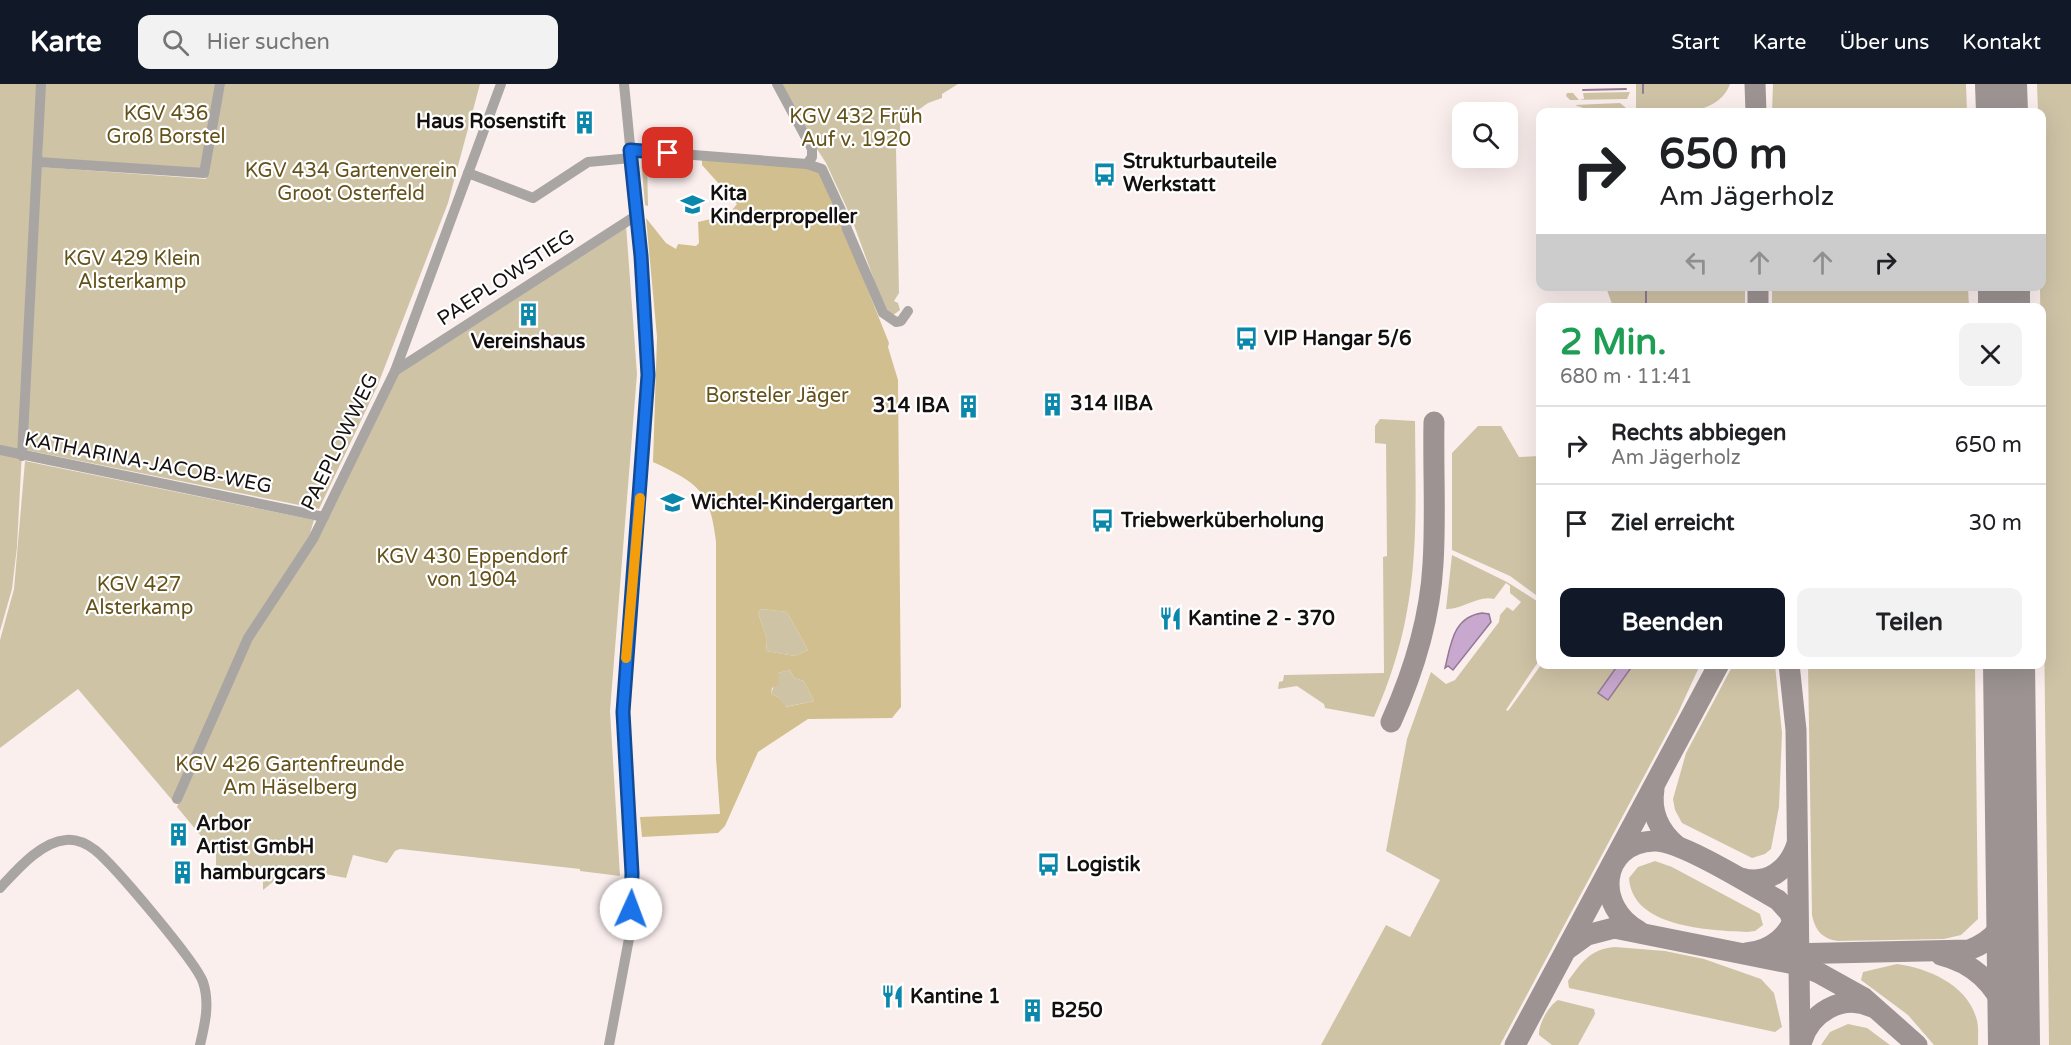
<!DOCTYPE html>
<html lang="de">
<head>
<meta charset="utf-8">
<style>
	:root { --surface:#fff; --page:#f2f2f2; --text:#202124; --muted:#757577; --line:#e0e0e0; --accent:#111827 }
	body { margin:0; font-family:"Varela Round",sans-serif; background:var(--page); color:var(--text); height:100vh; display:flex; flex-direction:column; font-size:22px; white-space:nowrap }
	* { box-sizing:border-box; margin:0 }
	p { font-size:20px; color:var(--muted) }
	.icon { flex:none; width:33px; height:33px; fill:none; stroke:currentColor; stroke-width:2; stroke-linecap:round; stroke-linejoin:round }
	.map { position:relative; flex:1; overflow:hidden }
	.panel { position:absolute; left:1536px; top:219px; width:510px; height:366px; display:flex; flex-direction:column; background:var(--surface); border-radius:12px; box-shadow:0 6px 24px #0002 }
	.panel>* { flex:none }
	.banner { position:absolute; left:1536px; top:24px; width:510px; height:183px; border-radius:12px; box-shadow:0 6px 24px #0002; background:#fff; color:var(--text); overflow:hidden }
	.tools { position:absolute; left:1452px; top:18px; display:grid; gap:12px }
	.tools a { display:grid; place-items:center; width:66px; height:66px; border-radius:12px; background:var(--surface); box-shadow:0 6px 24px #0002; font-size:30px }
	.pin { position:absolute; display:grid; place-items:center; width:51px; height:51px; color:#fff; margin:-26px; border-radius:12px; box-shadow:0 3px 9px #0006 }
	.me { position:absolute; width:66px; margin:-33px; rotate:2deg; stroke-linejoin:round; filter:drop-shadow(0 0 4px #0008) }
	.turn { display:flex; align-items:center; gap:21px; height:126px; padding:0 24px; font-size:27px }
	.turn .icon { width:78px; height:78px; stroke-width:2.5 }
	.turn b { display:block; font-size:42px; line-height:51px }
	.lanes { display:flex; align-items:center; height:57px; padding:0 24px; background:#0003; justify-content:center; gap:30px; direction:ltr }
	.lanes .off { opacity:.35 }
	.round { display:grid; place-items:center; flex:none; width:63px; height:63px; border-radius:12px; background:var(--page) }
	.headline { display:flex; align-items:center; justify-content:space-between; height:102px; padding:0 24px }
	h1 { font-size:36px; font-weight:700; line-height:45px; color:#1e9e55 }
	.primary-button { display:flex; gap:12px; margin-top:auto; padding:12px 24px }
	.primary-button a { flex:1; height:69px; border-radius:12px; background:var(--accent); color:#fff; font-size:24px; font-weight:700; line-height:69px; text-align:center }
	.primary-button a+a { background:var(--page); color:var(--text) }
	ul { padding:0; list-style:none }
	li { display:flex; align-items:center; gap:18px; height:78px; padding:0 24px; border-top:2px solid var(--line) }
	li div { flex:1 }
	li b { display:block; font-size:22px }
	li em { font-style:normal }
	header { display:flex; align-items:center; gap:36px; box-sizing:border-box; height:84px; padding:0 30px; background:var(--accent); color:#fff }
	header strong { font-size:28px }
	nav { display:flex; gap:33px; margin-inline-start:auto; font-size:21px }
	.search { width:420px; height:54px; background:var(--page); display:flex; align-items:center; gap:15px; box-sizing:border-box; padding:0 21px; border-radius:12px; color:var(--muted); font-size:22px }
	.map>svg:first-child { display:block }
	.green { fill:#cfc3a6 }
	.forest { fill:#d1bf90; fill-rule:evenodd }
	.water { fill:#c9a8cf; stroke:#937a95; stroke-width:1.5 }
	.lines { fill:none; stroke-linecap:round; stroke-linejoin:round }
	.stream { stroke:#937a95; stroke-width:2 }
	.taxiway { stroke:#9c9392; stroke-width:21 }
	.runway { stroke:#9c9392; stroke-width:52 }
	.minor { stroke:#a8a5a2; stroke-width:10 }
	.route-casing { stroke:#114b97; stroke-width:15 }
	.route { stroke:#1a73e8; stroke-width:10 }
	.slow { stroke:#f59e0b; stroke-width:10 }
	.labels { text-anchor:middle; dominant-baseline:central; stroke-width:4.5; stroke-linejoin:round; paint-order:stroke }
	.park-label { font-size:20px; fill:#645119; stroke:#fff }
	.poi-label { font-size:20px; font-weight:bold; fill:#14100f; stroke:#fff; text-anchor:start }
	.street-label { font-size:20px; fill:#14100f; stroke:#fff }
</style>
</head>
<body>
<header>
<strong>Karte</strong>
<div class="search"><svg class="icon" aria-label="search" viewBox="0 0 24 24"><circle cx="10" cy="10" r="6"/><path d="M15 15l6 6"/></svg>Hier suchen</div>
<nav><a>Start</a><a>Karte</a><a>Über uns</a><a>Kontakt</a></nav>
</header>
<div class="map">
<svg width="2071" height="961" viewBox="0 0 2071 961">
	<rect width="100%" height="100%" fill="#fbefee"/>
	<g class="green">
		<path d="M0,0H41L17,463L12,505L0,547Z"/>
		<path d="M45,0H217L200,85L42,74Z"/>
		<path d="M225,0H480L448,119L377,303L319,425L26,366L41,83L206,95Z"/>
		<path d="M782,0H958L942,10V14L928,19L900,39V59L896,65L899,209L894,217L898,219L900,226L892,232L887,231L851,133L826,79L808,51Z"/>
		<path d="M1636,0H1730C1717,35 1667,28 1636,28Z"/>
		<path d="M1773,0H1966L1967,28H1772Z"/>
		<path d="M2037,0H2071V961H2049L2040,203L2042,28H2038Z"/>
		<path d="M1630,8L1627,15L1570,16L1566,12L1567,9H1573L1579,16L1584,15L1583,9Z"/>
		<path d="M1620,19L1631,28H1594L1575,21Z"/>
		<path d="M647,73L678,74L677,82L660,84V77L647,76L648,122L645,121L641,75Z"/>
		<path d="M626,141L637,290L610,627L620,792L580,787V785L400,765L395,767L387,779L353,771L346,794L278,781L274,797L263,806V797L260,796L216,785V770L177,723L249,558L317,457L398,291Z"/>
		<path d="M1606,203H1745V223H1613Z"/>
		<path d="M1772,203H1968L1969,223H1772Z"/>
		<path d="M1380,335L1415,337C1416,448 1421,528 1374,633L1325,624L1324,620L1297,602L1278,605L1279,598L1283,597L1284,591L1384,589L1383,473L1387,472L1386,360L1375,359V342Z"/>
		<path d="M1478,342H1501L1519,373L1540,372V514L1510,492L1452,466V369Z"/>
		<path d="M25,377L314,436L309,453L244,553L172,716L78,605L0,664V556L14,505Z"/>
		<path d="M1452,471L1507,498L1540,519V575L1506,626L1508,627L1541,581H1618L1598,608L1608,616L1633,581H1700L1678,629L1500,961H1321L1386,841L1410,853L1440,796L1386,767L1407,655L1431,588L1446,600L1455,596L1499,538L1500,531L1507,523L1513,527L1521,518L1510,509V502L1506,499L1494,515C1477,511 1463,526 1446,525Z"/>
		<path d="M761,525L787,528L808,566L795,572L766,567L767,555L758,529Z"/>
		<path d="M1733,581H1775L1782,649L1779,723L1771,765L1765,770L1752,774L1682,739L1675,726L1673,715L1686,669Z"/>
		<path d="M1808,581H1975L1978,835L1961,851L1944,855L1838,857C1822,855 1815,846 1812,831Z"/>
		<path d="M790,586L794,594L804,597L814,617L785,623L778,613L771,610L778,589Z"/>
		<path d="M1655,777L1672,783L1760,830L1763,841L1755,847L1747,848C1709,846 1632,844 1629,794L1638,783Z"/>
		<path d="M1615,863L1665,867L1704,875L1761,895L1774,909L1782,943L1775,948L1569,904L1568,897C1582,878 1590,865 1615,863Z"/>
		<path d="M1897,880C1927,884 1966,900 1976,933C1979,941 1978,952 1978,961H1934L1908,931L1861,896L1863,888Z"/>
		<path d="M1558,916L1594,925L1595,930L1578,961H1552L1539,951C1538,941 1549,921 1558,916Z"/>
		<path d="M1848,940L1867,944L1890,961H1821L1830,948Z"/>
	</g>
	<path class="forest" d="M702,75L819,84L889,259L888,263L898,296L901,623L892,634L808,635L758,668L725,742L718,749L642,753L640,733L720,730L716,674V458C710,407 698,399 653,378L657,253L646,134L666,159L676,165L678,160L696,162L699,159L698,138L728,131L737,120L702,81ZM761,525L787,528L808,566L795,572L766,567L767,555L758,529ZM790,586L794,594L804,597L814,617L786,623L778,613L771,610L772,604L779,600L778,589Z"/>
	<g class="water">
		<path d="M1482,529L1489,530L1491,538L1453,586L1448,582L1445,584C1451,560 1453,533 1482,529Z"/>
		<path d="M1618,581H1633L1608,616L1598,609Z"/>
	</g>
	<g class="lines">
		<g class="stream">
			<path d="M1583,6L1626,5"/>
			<path d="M1643,9V0"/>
			<path d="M1646,202V224"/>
		</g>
		<g class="taxiway">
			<path d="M1755,0L1756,28"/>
			<path d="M1758,202V224"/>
			<path d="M1789,580L1796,646L1800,961"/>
			<path d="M1391,638C1414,587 1430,535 1433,480C1436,433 1433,385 1434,338"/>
			<path d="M1654,705C1650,729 1659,747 1677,762"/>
			<path d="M1741,794C1768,802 1789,785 1797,760"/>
			<path d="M1639,847C1595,824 1599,759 1654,757C1680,756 1753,802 1778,816L1789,828L1797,845"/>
			<path d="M1569,864L1587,851L1614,844L1799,881L1819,889L1864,914L1917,961"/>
			<path d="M1746,869C1772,867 1790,851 1797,827"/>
			<path d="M1785,870L1969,866C1993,857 2006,841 2012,815"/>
			<path d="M1941,871C1981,881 2004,911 2013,950"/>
			<path d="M1801,960C1809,929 1842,909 1872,923"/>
			<path d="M1515,961L1719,580"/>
		</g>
		<g class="runway">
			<path d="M2001,0L2002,28"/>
			<path d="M2004,202V224"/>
			<path d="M2009,580L2014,961"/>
		</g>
		<g class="minor">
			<path d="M777,0L812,65V73L807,80"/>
			<path d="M630,66L807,80L822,85L845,135L847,145L883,229L896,238L901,237L908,227"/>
			<path d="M38,78L204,89L220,0"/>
			<path d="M468,89L533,114L588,78L631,74"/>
			<path d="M395,287L637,131"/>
			<path d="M0,366L324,433"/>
			<path d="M22,372L41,0"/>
			<path d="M177,715L248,554L313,455L395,287L501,0"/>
			<path d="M0,804C16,787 40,758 66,756C76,755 87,760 95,766C114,781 196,878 203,898C210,919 205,940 200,961"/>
			<path d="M609,961L631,844L632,789L623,628L648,291L641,173L624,0"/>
		</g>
	</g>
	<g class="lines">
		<defs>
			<path id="route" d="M631,825L632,789L623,628L648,291L641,172L630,66L668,69"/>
		</defs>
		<use href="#route" class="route-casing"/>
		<use href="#route" class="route"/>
		<path class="slow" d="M626,574L640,414"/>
	</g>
	<defs>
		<symbol id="building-bare" viewBox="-9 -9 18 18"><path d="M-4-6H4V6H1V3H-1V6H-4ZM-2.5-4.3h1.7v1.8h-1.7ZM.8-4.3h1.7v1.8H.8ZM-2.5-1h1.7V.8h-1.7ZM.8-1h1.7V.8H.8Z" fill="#0a87aa" stroke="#fff" stroke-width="2.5" paint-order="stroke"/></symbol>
		<symbol id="bus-bare" viewBox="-9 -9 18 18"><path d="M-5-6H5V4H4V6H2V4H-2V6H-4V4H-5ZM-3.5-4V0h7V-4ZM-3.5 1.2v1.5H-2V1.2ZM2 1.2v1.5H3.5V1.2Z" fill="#0a87aa" stroke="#fff" stroke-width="2.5" paint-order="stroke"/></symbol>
		<symbol id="school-bare" viewBox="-9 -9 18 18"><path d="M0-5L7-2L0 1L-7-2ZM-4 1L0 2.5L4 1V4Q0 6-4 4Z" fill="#0a87aa" stroke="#fff" stroke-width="2.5" paint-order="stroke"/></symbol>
		<symbol id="restaurant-bare" viewBox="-9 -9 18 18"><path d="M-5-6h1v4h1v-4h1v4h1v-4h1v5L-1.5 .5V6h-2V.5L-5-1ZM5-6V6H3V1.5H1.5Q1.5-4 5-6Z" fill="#0a87aa" stroke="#fff" stroke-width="2.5" paint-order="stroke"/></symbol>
	</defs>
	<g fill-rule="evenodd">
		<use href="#building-bare" x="568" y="22" width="33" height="33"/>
		<use href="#bus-bare" x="1088" y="74" width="33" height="33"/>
		<use href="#school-bare" x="676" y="104" width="33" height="33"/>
		<use href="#building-bare" x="512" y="214" width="33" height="33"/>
		<use href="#bus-bare" x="1230" y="238" width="33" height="33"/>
		<use href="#building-bare" x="1036" y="304" width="33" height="33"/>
		<use href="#building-bare" x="952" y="306" width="33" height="33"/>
		<use href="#school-bare" x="656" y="402" width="33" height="33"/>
		<use href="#bus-bare" x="1086" y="420" width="33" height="33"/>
		<use href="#restaurant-bare" x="1154" y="518" width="33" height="33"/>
		<use href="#building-bare" x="162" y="734" width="33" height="33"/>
		<use href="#bus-bare" x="1032" y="764" width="33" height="33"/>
		<use href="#building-bare" x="166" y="772" width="33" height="33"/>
		<use href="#restaurant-bare" x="876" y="896" width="33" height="33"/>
		<use href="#building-bare" x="1016" y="910" width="33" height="33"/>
	</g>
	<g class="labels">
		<g class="park-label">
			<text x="166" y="30">KGV 436<tspan x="166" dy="23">Groß Borstel</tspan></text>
			<text x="856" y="33">KGV 432 Früh<tspan x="856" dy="23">Auf v. 1920</tspan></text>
			<text x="351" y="87">KGV 434 Gartenverein<tspan x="351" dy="23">Groot Osterfeld</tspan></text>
			<text x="132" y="175">KGV 429 Klein<tspan x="132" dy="23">Alsterkamp</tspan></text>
			<text x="777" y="312">Borsteler Jäger</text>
			<text x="472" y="473">KGV 430 Eppendorf<tspan x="472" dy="23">von 1904</tspan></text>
			<text x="139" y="501">KGV 427<tspan x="139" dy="23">Alsterkamp</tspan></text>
			<text x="290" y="681">KGV 426 Gartenfreunde<tspan x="290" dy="23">Am Häselberg</tspan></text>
		</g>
		<g class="poi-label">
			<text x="566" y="38" text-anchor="end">Haus Rosenstift</text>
			<text x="1123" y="78">Strukturbauteile<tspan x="1123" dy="23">Werkstatt</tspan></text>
			<text x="710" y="110">Kita<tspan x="710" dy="23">Kinderpropeller</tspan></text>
			<text x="1264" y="255">VIP Hangar 5/6</text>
			<text x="528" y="258" text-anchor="middle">Vereinshaus</text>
			<text x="1070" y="320">314 IIBA</text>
			<text x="950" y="322" text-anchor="end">314 IBA</text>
			<text x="691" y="419">Wichtel-Kindergarten</text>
			<text x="1121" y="437">Triebwerküberholung</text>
			<text x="1188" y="535">Kantine 2 - 370</text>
			<text x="196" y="740">Arbor<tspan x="196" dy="23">Artist GmbH</tspan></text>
			<text x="1066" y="781">Logistik</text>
			<text x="200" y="789">hamburgcars</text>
			<text x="910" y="913">Kantine 1</text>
			<text x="1051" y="927">B250</text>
		</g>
		<g class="street-label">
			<text transform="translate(506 194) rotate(-33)">PAEPLOWSTIEG</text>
			<text transform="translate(340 358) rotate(-64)">PAEPLOWWEG</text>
			<text transform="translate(148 379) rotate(11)">KATHARINA-JACOB-WEG</text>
		</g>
	</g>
</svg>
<div class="tools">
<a><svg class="icon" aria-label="search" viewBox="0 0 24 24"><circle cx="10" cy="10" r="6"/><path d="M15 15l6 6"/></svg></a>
</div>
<div class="pin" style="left:668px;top:69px;background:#d93025"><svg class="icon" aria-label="arrive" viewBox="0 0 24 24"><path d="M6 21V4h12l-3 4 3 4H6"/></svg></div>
<svg class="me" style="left:631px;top:825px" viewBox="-20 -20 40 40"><circle r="19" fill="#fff"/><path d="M0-13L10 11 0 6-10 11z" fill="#1a73e8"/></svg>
<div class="banner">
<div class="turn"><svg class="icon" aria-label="right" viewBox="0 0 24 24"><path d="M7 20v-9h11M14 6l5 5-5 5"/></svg><div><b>650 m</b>Am Jägerholz</div></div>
<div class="lanes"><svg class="icon off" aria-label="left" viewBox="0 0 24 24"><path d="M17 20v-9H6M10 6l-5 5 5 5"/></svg><svg class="icon off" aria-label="ahead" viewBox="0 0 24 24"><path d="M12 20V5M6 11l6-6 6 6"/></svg><svg class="icon off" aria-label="ahead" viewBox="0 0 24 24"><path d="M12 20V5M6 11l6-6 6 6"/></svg><svg class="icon" aria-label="right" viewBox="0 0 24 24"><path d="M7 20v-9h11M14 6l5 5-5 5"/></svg></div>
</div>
<section class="panel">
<div class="headline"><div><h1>2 Min.</h1><p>680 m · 11:41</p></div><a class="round"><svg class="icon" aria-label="close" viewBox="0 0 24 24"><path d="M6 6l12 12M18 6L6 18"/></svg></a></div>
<ul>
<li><svg class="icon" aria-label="right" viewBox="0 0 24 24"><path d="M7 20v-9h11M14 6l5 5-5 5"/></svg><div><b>Rechts abbiegen</b><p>Am Jägerholz</p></div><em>650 m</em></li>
<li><svg class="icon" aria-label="arrive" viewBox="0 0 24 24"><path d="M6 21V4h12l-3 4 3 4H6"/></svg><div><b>Ziel erreicht</b></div><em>30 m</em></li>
</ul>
<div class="primary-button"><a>Beenden</a><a>Teilen</a></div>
</section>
</div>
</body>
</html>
